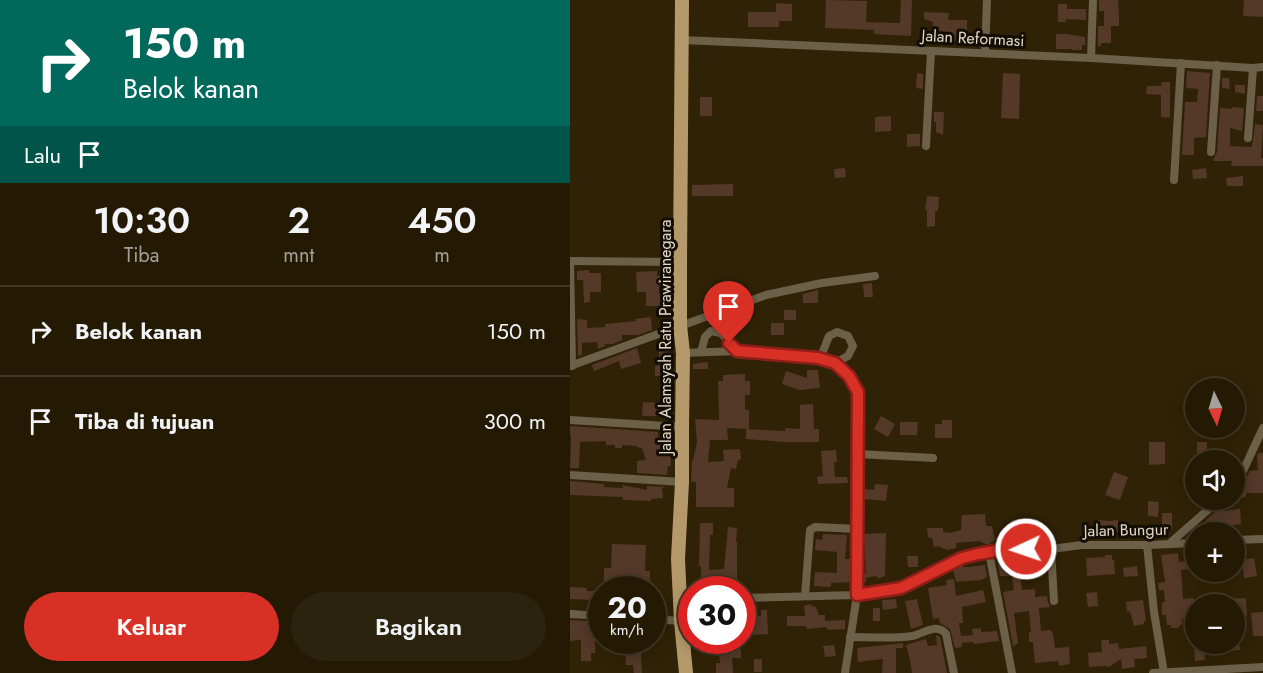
<!DOCTYPE html>
<html lang="id">
<head>
<meta charset="utf-8">
<style>
	:root { --surface:#241a04; --page:#2c230e; --text:#f1f3f6; --muted:#a3a19a; --line:#413826; --accent:#d93025 }
	body { margin:0; font-family:Jost,sans-serif; background:var(--page); color:var(--text); height:100vh; display:flex; flex-direction:column; font-size:22px; white-space:nowrap }
	* { box-sizing:border-box; margin:0 }
	p { font-size:20px; color:var(--muted) }
	.icon { flex:none; width:33px; height:33px; fill:none; stroke:currentColor; stroke-width:2; stroke-linecap:round; stroke-linejoin:round }
	.map { position:relative; flex:1; overflow:hidden }
	.panel { display:flex; flex-direction:column; background:var(--surface); width:570px }
	.panel>* { flex:none }
	.top-card { background:#00695c; color:#fff; overflow:hidden }
	.needle { width:39px; rotate:175deg }
	.tools { position:absolute; left:615px; top:378px; display:grid; gap:12px }
	.tools a { display:grid; place-items:center; width:60px; height:60px; border-radius:50%; background:var(--surface); box-shadow:0 3px 15px #0003,0 0 0 2px var(--line); font-size:30px }
	.speed { position:absolute; left:18px; top:576px; display:flex; gap:12px; font-size:30px; font-weight:700; text-align:center }
	.speed>* { display:grid; place-content:center; width:78px; height:78px; border-radius:50%; background:var(--surface); box-shadow:0 3px 15px #0003,0 0 0 2px var(--line); line-height:1 }
	.speed small { font-size:15px; font-weight:400 }
	.speed .limit { border:9px solid #d22; background:#fff; color:#111 }
	.pin { position:absolute; display:grid; place-items:center; width:51px; height:51px; color:#fff; margin:-62px -26px; border-radius:50% 50% 50% 0; rotate:-45deg; box-shadow:0 0 6px #0007 }
	.pin .icon { rotate:45deg }
	.me { position:absolute; width:66px; margin:-33px; rotate:267deg; stroke-linejoin:round; filter:drop-shadow(0 0 4px #0008) }
	.turn { display:flex; align-items:center; gap:21px; height:126px; padding:0 24px; font-size:27px }
	.turn .icon { width:78px; height:78px; stroke-width:2.5 }
	.turn b { display:block; font-size:42px; line-height:51px }
	.then { display:flex; align-items:center; height:57px; padding:0 24px; background:#0003; gap:12px; font-size:22px }
	.eta { display:flex; justify-content:space-evenly; align-items:center; height:102px; text-align:center }
	.eta b { font-size:36px; font-weight:600; line-height:42px }
	.cta { display:flex; gap:12px; margin-top:auto; padding:12px 24px }
	.cta a { flex:1; height:69px; border-radius:36px; background:var(--accent); color:#fff; font-size:24px; font-weight:600; line-height:69px; text-align:center }
	.cta a+a { background:var(--page); color:var(--text) }
	ul { padding:0; list-style:none }
	li { display:flex; align-items:center; gap:18px; height:90px; padding:0 24px; border-top:2px solid var(--line) }
	li div { flex:1 }
	li b { display:block; font-size:22px }
	li em { font-style:normal }
	main { display:flex; flex:1; min-height:0 }
	.map>svg:first-child { display:block }
	.building { fill:#543828 }
	.lines { fill:none; stroke-linecap:round; stroke-linejoin:round }
	.minor { stroke:#6c6049; stroke-width:8 }
	.primary { stroke:#b49a6a; stroke-width:14 }
	.route-casing { stroke:#8d1f18; stroke-width:15 }
	.route { stroke:#d93025; stroke-width:10 }
	.labels { text-anchor:middle; dominant-baseline:central; stroke-width:6; stroke-linejoin:round; paint-order:stroke }
	.street-label { font-size:16px; fill:#e2d9c9; stroke:#130d03 }
</style>
</head>
<body>
<main>
<section class="panel">
<div class="top-card">
<div class="turn"><svg class="icon" aria-label="right" viewBox="0 0 24 24"><path d="M7 20v-9h11M14 6l5 5-5 5"/></svg><div><b>150 m</b>Belok kanan</div></div>
<div class="then">Lalu<svg class="icon" aria-label="arrive" viewBox="0 0 24 24"><path d="M6 21V4h12l-3 4 3 4H6"/></svg></div>
</div>
<div class="eta">
<div><b>10:30</b><p>Tiba</p></div>
<div><b>2</b><p>mnt</p></div>
<div><b>450</b><p>m</p></div>
</div>
<ul>
<li><svg class="icon" aria-label="right" viewBox="0 0 24 24"><path d="M7 20v-9h11M14 6l5 5-5 5"/></svg><div><b>Belok kanan</b></div><em>150 m</em></li>
<li><svg class="icon" aria-label="arrive" viewBox="0 0 24 24"><path d="M6 21V4h12l-3 4 3 4H6"/></svg><div><b>Tiba di tujuan</b></div><em>300 m</em></li>
</ul>
<div class="cta"><a>Keluar</a><a>Bagikan</a></div>
</section>
<div class="map">
<svg width="693" height="673" viewBox="0 0 693 673">
	<rect width="100%" height="100%" fill="#302206"/>
	<g class="building">
		<path d="M256,0L297,1L296,22L330,23L331,0H342L341,36L304,34V30L255,28Z"/>
		<path d="M529,0H548L549,15V26H541V43H531V46H528V26H534V11H529Z"/>
		<path d="M674,0H693V17L673,16Z"/>
		<path d="M206,3L222,4V21H209V27H178V12H206Z"/>
		<path d="M488,4H497V9H516V20L496,19V22H488Z"/>
		<path d="M354,12L379,13L378,20H397V41H380V32L362,31L363,22L354,19Z"/>
		<path d="M486,34H497L515,37V45H512V50H502V49H486Z"/>
		<path d="M617,71L640,73L636,137L624,138V155H612L615,102H627L628,89L616,88Z"/>
		<path d="M347,73L353,74V89L346,88Z"/>
		<path d="M433,73L450,74L449,119L431,118Z"/>
		<path d="M652,78H659L660,89L652,88Z"/>
		<path d="M592,82H600V118L591,117V95L576,94L577,86H591Z"/>
		<path d="M665,85H675V94L665,92Z"/>
		<path d="M687,96H693V111H686Z"/>
		<rect x="130" y="97" width="12" height="19"/>
		<path d="M662,107L674,108L672,131L660,128V146L682,147L685,124L693,125L691,158H693V166H661L662,161H643L644,158L647,152L650,108L662,109Z"/>
		<path d="M364,112H374L373,135L366,132V122H364Z"/>
		<path d="M321,116V131L305,132V117Z"/>
		<path d="M337,134H350V146L337,147Z"/>
		<path d="M275,168L276,177L265,178L264,169Z"/>
		<path d="M636,168L637,178L623,179L622,170Z"/>
		<path d="M673,176V186H657L656,178Z"/>
		<path d="M163,184V196H122V185Z"/>
		<path d="M357,196L369,197L368,211H365V226L357,227V210H355Z"/>
		<path d="M19,270V273H31V292H20V302L14,303L13,280H7V271Z"/>
		<path d="M87,271V276H94L95,282H90L89,294H92L93,306H76V292H67L66,272Z"/>
		<path d="M302,283L303,297H294L293,284Z"/>
		<path d="M248,290V303H233V294Z"/>
		<rect x="214" y="310" width="12" height="10"/>
		<path d="M81,317L82,330L68,335H52V340L43,344H34L35,346L28,349L27,342L12,343V355L8,356L7,319L17,320V328L35,327V324L66,321L65,319Z"/>
		<rect x="201" y="323" width="13" height="12"/>
		<path d="M100,346L99,376H85V366L90,365L88,347Z"/>
		<path d="M67,348L71,363L51,369L49,361L24,371L22,365Z"/>
		<path d="M138,362V369H123V364Z"/>
		<path d="M237,370H248L250,388L230,390L212,384L216,371L237,378Z"/>
		<path d="M175,374V381H180V395H175V409L179,410V429L157,428L158,440H140L138,462L154,461L153,450L170,449L171,459L168,460L166,469L161,468L157,488H164V507H126V482H121L122,460H123L127,443L125,419L149,420L148,381H153V375Z"/>
		<path d="M73,402L92,403V416H72Z"/>
		<path d="M243,404L244,429H249V442H215L176,439V429L215,431V428L230,429V405Z"/>
		<path d="M311,416L325,424L318,437L304,429Z"/>
		<path d="M372,420H382V438H365V424H372Z"/>
		<path d="M330,422H348L347,435H330Z"/>
		<path d="M0,426L88,432V437L94,436L93,452L100,451L101,466H98L97,475L67,473V461L76,460L72,448L67,447V446L52,445V448H45V445H36V441L10,442L9,468H0L1,435H0Z"/>
		<path d="M579,442H595V464L579,465Z"/>
		<rect x="627" y="442" width="10" height="15"/>
		<path d="M266,450L267,462H264L265,477H277L278,483L248,484L247,477L253,476L251,451Z"/>
		<path d="M688,453H693V493H676V497L666,498V488L671,484H676V478L680,471L688,470L687,457Z"/>
		<path d="M544,472L558,477L550,500L535,495Z"/>
		<path d="M0,481L34,484V487L53,488L52,485L77,490V486L96,487L92,488L93,498L81,499V501L53,500V497L0,495Z"/>
		<path d="M305,484L318,485L316,501L294,499V489L304,490Z"/>
		<path d="M578,501L589,502L588,517L578,516Z"/>
		<path d="M653,505L654,511L670,509L671,524L647,527L648,532H638L636,520Z"/>
		<rect x="592" y="513" width="10" height="16"/>
		<path d="M415,514L416,526H422L425,540L418,545L409,541L386,543V548L377,550L368,546L364,547L362,538L358,537L357,528H373V532L380,533L391,530L392,515Z"/>
		<path d="M528,520L539,521L548,520L549,532L535,534L523,532L524,523H527Z"/>
		<path d="M130,523H143V535H140L139,570L154,569L158,527L167,528L166,542H167V590H155V577H139L140,590H131V566H129Z"/>
		<path d="M316,533L315,576L309,578L305,576L296,578V575V582H293V573H296L294,534Z"/>
		<path d="M253,534L277,535L275,559H280L281,582L261,583V587L244,586L245,572L267,573V552L245,550L246,539L252,540Z"/>
		<path d="M42,544L76,545L75,571H80V587L34,590V568H41Z"/>
		<path d="M608,553L609,562L626,560V568L611,570L613,599L624,598L625,611H616V619H612V624L608,628H601V625H597L596,615H592V602H595L594,590H589L588,583L595,582L591,555Z"/>
		<path d="M535,555H542V560H544L545,574L517,576L516,558L535,557Z"/>
		<path d="M337,556H348V567H338Z"/>
		<path d="M684,558L687,576L674,578L672,560Z"/>
		<path d="M449,560V563L466,562V574L450,575L452,590L465,589V597L477,596L478,602L480,607L469,608L471,631L481,630L482,633H483L485,648L499,647L500,664L489,666L488,661L465,663L463,642H459V632H461L459,611L444,613L448,643L443,646L433,592L444,590L442,576H430L428,564Z"/>
		<path d="M393,565V567H399L415,565L417,577L411,580L386,582L383,569Z"/>
		<path d="M567,566L568,576L554,577L553,568Z"/>
		<path d="M384,579L386,596L413,590L416,602L392,607L393,623H389L391,636L403,635L402,629L411,628V632L427,631L429,641L404,644L403,642L392,643V647L385,648L380,629L370,623L369,618L363,619L358,588L377,585L376,580Z"/>
		<path d="M0,587L17,588V591H32V610L25,609V603H21V600L0,599Z"/>
		<path d="M527,592L528,606L518,607L516,593Z"/>
		<path d="M92,595L94,613H82V596Z"/>
		<path d="M676,598L677,616L664,617V604H649V599Z"/>
		<path d="M326,599L327,608L313,610L312,600Z"/>
		<path d="M347,599L353,625L341,629L335,601Z"/>
		<path d="M573,600L576,621H574V624L564,626L560,611L557,612L556,602Z"/>
		<path d="M241,604L242,607L245,606L247,610L249,615H255V621L275,620V629L257,630V627L237,629L236,626H217V616H235L234,606Z"/>
		<rect x="303" y="608" width="7" height="13"/>
		<path d="M191,610H197L198,634L181,635L180,616H191Z"/>
		<path d="M693,612V636H683L681,613Z"/>
		<path d="M0,620L32,622V642L25,641V653H21V661H11V640L0,641Z"/>
		<path d="M366,635L370,637L377,673H342L340,660L336,645L356,639L358,646L367,645Z"/>
		<path d="M55,640H73V653H71L72,673H64L63,665H56Z"/>
		<path d="M147,640H163V649H171V658H162L163,673H146V663H150Z"/>
		<path d="M531,640H539V644L548,643L549,649L576,646L577,658L564,659L565,667L552,669L551,659L539,667L535,666L519,667L518,653L532,652Z"/>
		<path d="M333,643V648H326V673H312L313,659L288,662L287,648Z"/>
		<path d="M624,644H634L635,660L625,661Z"/>
		<path d="M657,644H669L670,650L657,651Z"/>
		<path d="M264,645L266,656L255,657L253,646Z"/>
		<rect x="184" y="659" width="8" height="13"/>
	</g>
	<g class="lines">
		<g class="minor">
			<path d="M112,40L521,58L683,68L693,67"/>
			<path d="M415,53L417,0"/>
			<path d="M521,58L523,0"/>
			<path d="M678,138L683,68"/>
			<path d="M356,146L361,51"/>
			<path d="M641,152L647,65"/>
			<path d="M604,180L611,63"/>
			<path d="M0,261L110,262"/>
			<path d="M0,261L2,366"/>
			<path d="M131,352L135,337L141,331L151,333L167,351"/>
			<path d="M113,353L167,351L248,359L265,363L279,377L288,392L287,595L275,673"/>
			<path d="M248,359L252,354L259,336L267,332L278,336L283,346L278,356L265,363"/>
			<path d="M0,366L196,295L252,283L305,276"/>
			<path d="M0,420L112,427"/>
			<path d="M288,454L363,458"/>
			<path d="M0,475L112,482"/>
			<path d="M664,482L673,471L693,428"/>
			<path d="M664,540L693,539"/>
			<path d="M599,544L649,500"/>
			<path d="M577,545L584,612L594,673"/>
			<path d="M481,549L484,601"/>
			<path d="M419,552L442,673"/>
			<path d="M235,596L240,530L245,527L288,529"/>
			<path d="M172,598L287,595L331,588L392,558L408,554L431,550L481,549L512,545H577L626,543"/>
			<path d="M0,614L32,616"/>
			<path d="M82,619L111,621"/>
			<path d="M280,637C300,637 322,639 342,636C353,634 367,622 376,634L384,673"/>
			<path d="M583,673L693,667"/>
		</g>
		<path class="primary" d="M112,0L110,262V325L113,353L112,427V482L108,559L111,621L116,673"/>
	</g>
	<g class="lines">
		<defs>
			<path id="route" d="M159,343L167,351L248,358L265,363L279,376L288,392L287,595L331,588L392,558L408,554L431,550L456,549"/>
		</defs>
		<use href="#route" class="route-casing"/>
		<use href="#route" class="route"/>
	</g>
	<g class="labels">
		<g class="street-label">
			<text transform="translate(403 38) rotate(3)">Jalan Reformasi</text>
			<text transform="translate(95 337) rotate(-90)">Jalan Alamsyah Ratu Prawiranegara</text>
			<text transform="translate(556 530) rotate(-1)">Jalan Bungur</text>
		</g>
	</g>
</svg>
<div class="tools">
<a><svg class="needle" viewBox="-14 -14 28 28"><path d="M0-13l5 13h-10z" fill="#e53935"/><path d="M0 13l5-13h-10z" fill="#a3a19a"/></svg></a>
<a><svg class="icon" aria-label="sound" viewBox="0 0 24 24"><path d="M4 9h4l5-4v14l-5-4H4zM17 9q2 3 0 6"/></svg></a>
<a>+</a>
<a>−</a>
</div>
<div class="speed"><div>20<small>km/h</small></div><div class="limit">30</div></div>
<div class="pin" style="left:159px;top:343px;background:#d93025"><svg class="icon" aria-label="arrive" viewBox="0 0 24 24"><path d="M6 21V4h12l-3 4 3 4H6"/></svg></div>
<svg class="me" style="left:456px;top:549px" viewBox="-20 -20 40 40"><circle r="17" fill="#d93025" stroke="#fff" stroke-width="3"/><path d="M0-11L8 9 0 5-8 9z" fill="#fff"/></svg>
</div>
</main>
</body>
</html>
